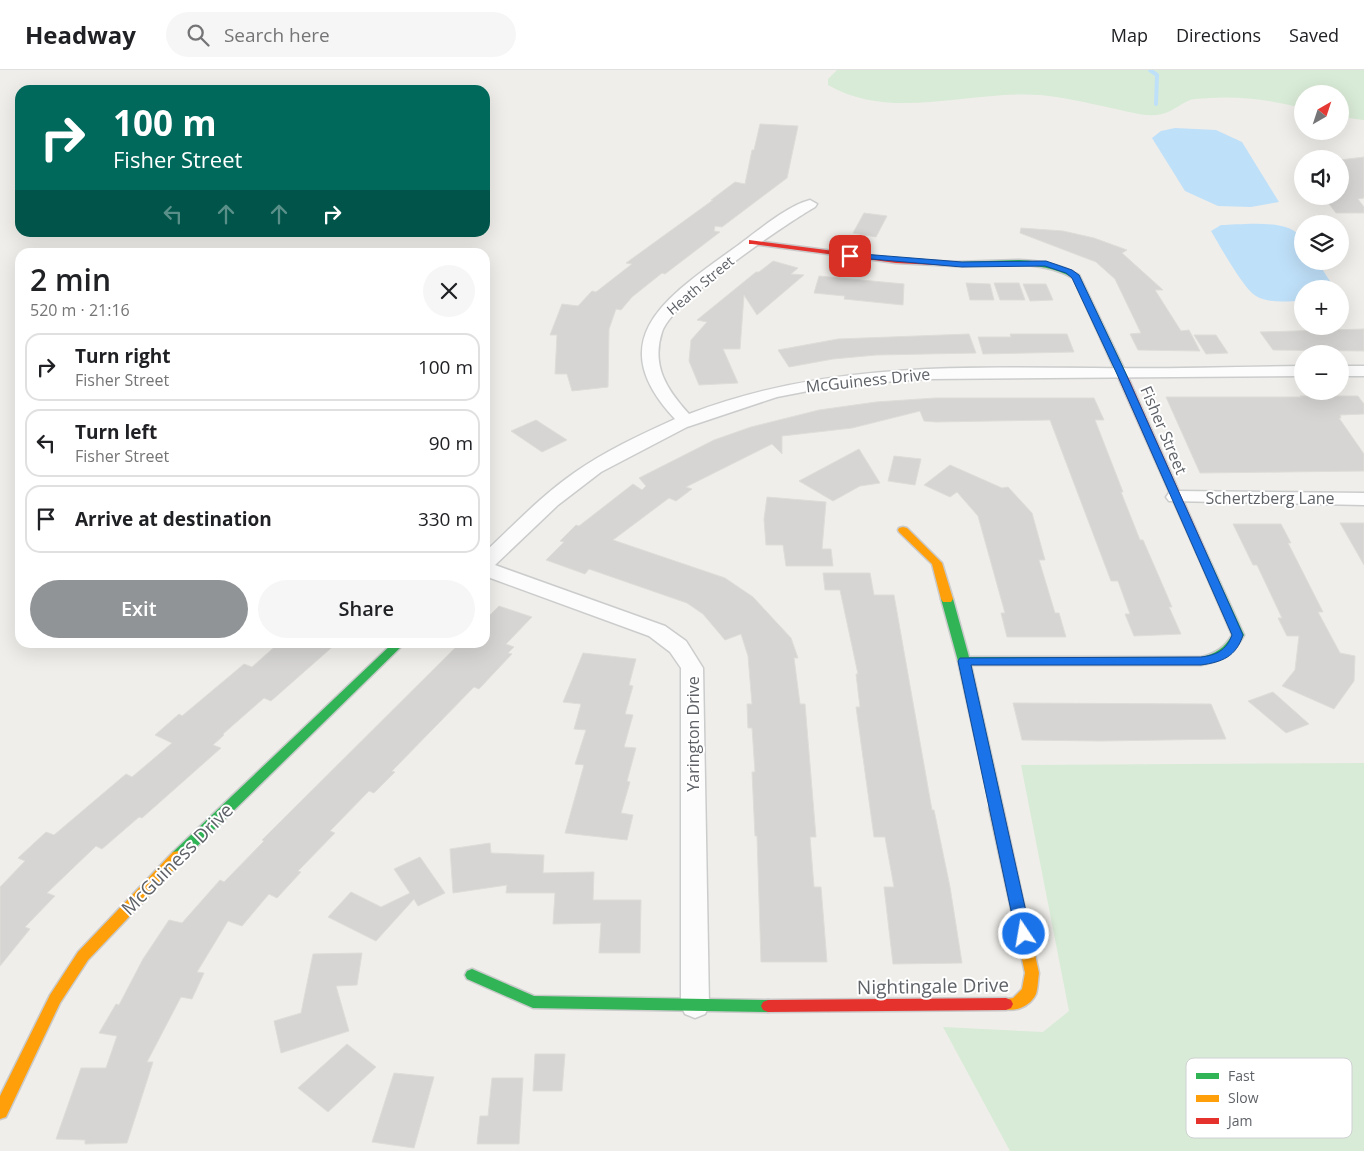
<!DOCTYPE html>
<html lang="en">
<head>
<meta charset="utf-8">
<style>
	:root { --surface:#fff; --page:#f6f6f6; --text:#202124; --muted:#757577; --line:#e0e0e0; --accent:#919496 }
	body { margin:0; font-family:"Open Sans",sans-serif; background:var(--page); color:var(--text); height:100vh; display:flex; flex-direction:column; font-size:19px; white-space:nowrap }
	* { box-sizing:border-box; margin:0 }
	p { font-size:16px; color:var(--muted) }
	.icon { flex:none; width:28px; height:28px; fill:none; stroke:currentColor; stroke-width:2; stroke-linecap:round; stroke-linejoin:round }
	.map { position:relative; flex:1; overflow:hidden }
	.drawer { position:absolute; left:15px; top:178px; width:475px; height:400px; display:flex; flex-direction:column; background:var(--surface); border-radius:15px; box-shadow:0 5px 20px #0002 }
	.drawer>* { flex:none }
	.hud { position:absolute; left:15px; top:15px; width:475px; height:152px; border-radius:15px; box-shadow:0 5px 20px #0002; background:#00695c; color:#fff; overflow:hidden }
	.needle { width:32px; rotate:39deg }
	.controls { position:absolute; left:1294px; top:15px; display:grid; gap:10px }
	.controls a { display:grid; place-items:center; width:55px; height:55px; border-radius:50%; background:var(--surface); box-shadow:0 5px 20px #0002; font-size:25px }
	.pin { position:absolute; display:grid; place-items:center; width:42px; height:42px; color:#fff; margin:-21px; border-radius:10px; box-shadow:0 2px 8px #0006 }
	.me { position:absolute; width:55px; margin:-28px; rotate:348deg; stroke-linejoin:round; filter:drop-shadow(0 0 4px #0008) }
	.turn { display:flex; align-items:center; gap:18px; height:105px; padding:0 15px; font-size:22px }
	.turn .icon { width:65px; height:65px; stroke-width:2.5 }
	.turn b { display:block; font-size:35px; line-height:42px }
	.lanes { display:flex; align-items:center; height:48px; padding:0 15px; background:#0003; justify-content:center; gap:25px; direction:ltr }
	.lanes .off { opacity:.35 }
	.round { display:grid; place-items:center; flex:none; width:52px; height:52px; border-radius:26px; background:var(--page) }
	.headline { display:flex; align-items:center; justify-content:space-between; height:85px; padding:0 15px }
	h1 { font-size:30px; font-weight:600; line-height:38px }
	.primary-button { display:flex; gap:10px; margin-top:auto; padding:10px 15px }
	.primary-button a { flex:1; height:58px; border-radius:30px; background:var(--accent); color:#fff; font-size:20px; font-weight:600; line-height:58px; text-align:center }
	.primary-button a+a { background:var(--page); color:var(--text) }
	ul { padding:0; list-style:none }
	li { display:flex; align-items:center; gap:15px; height:68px; margin:0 10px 8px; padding:0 5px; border:2px solid var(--line); border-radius:15px }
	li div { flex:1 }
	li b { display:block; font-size:19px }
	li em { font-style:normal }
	header { display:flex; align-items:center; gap:30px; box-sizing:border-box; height:70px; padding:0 25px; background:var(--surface); border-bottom:1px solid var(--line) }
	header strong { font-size:24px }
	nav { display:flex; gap:28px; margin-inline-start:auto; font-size:18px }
	.search { width:350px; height:45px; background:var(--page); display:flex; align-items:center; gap:12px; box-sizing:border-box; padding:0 18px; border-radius:28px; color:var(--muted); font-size:19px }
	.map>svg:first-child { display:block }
	.green { fill:#d8ebd6 }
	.water { fill:#bfe0f9 }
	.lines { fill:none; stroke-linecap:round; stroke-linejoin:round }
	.stream { stroke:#bfe0f9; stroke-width:4 }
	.building { fill:#d6d5d3; stroke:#deddd9 }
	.street-casing { stroke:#cbcccc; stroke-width:3 }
	.fast-casing { stroke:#cacacb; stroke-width:3 }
	.slow-casing { stroke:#cacacb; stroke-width:3 }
	.jam-casing { stroke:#cacacb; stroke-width:3 }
	.street { fill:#fdfcfc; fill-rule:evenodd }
	.fast { fill:#30b455; fill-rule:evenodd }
	.slow { fill:#ff9f0a; fill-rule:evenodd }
	.jam { fill:#e5322d; fill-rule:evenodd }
	.route { fill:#1a73e8; stroke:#114b97 }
	.labels { text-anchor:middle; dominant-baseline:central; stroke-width:4; stroke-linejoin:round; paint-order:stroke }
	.far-street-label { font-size:14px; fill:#5f6368; stroke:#fff }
	.street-label { font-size:16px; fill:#5f6368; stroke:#fff }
	.near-street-label { font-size:19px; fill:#5f6368; stroke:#fff }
	.key { fill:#fff; stroke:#cfd0d2; stroke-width:1 }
	.key-label { font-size:14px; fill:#5f6368 }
</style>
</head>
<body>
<header>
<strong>Headway</strong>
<div class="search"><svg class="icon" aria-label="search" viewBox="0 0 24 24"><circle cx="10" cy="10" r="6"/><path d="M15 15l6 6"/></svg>Search here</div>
<nav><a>Map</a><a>Directions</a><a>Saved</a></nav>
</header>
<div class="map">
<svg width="1364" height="1081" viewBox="0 0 1364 1081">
	<rect width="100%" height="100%" fill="#efeeea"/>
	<g class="green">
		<path d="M837,0H1364V50L1340,47V24H1302V38C1271,30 1241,26 1209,28C1203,29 1196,28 1190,30C1178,35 1170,44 1156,45C1141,46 1126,41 1111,38C1088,33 1064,27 1040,25C970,20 891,52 828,15V9Z"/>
		<path d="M1364,693V1081H1010L943,957L1043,962L1069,941L1021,695Z"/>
	</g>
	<g class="water">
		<path d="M1175,58L1216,60L1242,72L1279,132L1251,137L1218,136L1185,121L1152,68L1161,61Z"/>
		<path d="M1221,155C1241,155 1290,148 1301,168C1305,173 1302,184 1302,191H1317L1335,219H1302V231C1288,231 1269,234 1256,226C1243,218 1220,176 1211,161Z"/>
	</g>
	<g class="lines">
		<path class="stream" d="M1150,0L1157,5L1156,34"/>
	</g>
	<g class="building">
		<path d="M760,54L798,56L787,108L722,157L715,156L714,161L720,162L665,204L662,203L632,227L621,240L616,239L609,259L608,317L572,321L567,304H555L557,265H550L562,234L578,236L592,221L596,222L632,194L626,193L713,130H711L735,112L745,114L752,80H754Z"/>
		<path d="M1364,87V128L1358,129L1364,137V143H1336L1323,126H1340V90Z"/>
		<path d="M864,143L887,146L876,167L853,163Z"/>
		<path d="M1021,158L1063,161L1094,168L1127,180L1122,183L1163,220H1155L1181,261L1189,260L1200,281L1138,280L1130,264L1141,263L1115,209L1096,192L1020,163Z"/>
		<path d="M773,191L798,198L791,204L804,205L757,245L744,225L740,279H723L738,313L699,315L689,291L691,270L707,252L697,250L756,202H759Z"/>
		<path d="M819,206L904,214L903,235L844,229L845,226L814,223Z"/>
		<path d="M966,213L990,214L994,230H970Z"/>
		<path d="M994,213H1019L1025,230H1000Z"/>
		<path d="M1023,214H1046L1053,230L1030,231Z"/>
		<path d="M1364,259V281L1273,280L1260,262Z"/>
		<path d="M969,264L976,283L876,285L833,289L789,297L778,280L838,269Z"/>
		<path d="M1010,264H1067L1074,282L983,284L978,267H1011Z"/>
		<path d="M1194,265H1216L1228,283L1206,284Z"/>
		<path d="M1300,326H1358L1364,334V344L1340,345L1341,348H1339L1364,384V401L1200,403L1166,327H1302Z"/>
		<path d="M935,328H1094L1104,350H1095L1123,422H1121L1140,470H1143L1163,516L1172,537H1169L1181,564L1134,566L1125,544H1130L1118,511H1111L1050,350L936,352L924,351L920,341L852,358L782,366V384L772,374L686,417L692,419L676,431L669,428L613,470L725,508L753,527L791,568L798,588H794L800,634H805L816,767H810L814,817H821L827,892H761L757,766H755L752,702H755L752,658H748L747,634H752L748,586L741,564L725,570L703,544L687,533L589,499L585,504L546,490L564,472L560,471L576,455L579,456L633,414L642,420L646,416L639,408L714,370L751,357L819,340L876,332Z"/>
		<path d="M536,350L567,370L542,382L511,361Z"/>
		<path d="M859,379L880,413L860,416L833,431L799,411Z"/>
		<path d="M894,386L921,389L915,415L888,411Z"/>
		<path d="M950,395L1002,418L1008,417L1032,443L1045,490H1039L1055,543H1059L1066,567H1007L1001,543H1005L978,446L957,422L950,427L924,415Z"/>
		<path d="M767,427L826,432L822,479H831L833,496H786L783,475H766L764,449Z"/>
		<path d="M1340,453H1364V495Z"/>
		<path d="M1233,454H1281L1291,473H1288L1323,542H1318L1340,583L1355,586L1354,611L1334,639L1282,616L1295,600L1299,566H1287L1278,548H1282L1257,495H1253Z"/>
		<path d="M823,503H870L874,525H894L932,740H934L950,817L962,893L893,894L884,817H894L885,767H874L856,637H860L856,604H858L840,520H825Z"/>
		<path d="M499,536L532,547L506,574L514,577L508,583L512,584L479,619L474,617L392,701L395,702L374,723L369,721L330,761L335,763L298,801L301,802L277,828L269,824L242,856L228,851L197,902L204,903L192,929L181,927L147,992H153L127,1073L85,1074V1070L56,1069L81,998H106L117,966L99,963L116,934L119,935L143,889L169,850L182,853L220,810L224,812L264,771L262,770L461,572H485V550Z"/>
		<path d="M280,572H338L271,631L264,628L223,664L224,665L213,675L221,678L142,748L139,747L102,779L96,776L47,823L55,826L25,857L30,859L0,896V817L25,791L18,788L46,762L54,765L126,704L132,707L172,673L155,665L179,644L182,646L244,594L252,597Z"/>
		<path d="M583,583L636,589L629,615L633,616L625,644L633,645L624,677L636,678L627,711L630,712L621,743L633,745L627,770L565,763L584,695L575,694L586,660L574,659L581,634L563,632Z"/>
		<path d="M1273,622L1309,654L1286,663L1248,631Z"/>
		<path d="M1013,633L1211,634L1226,669L1101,671L1022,670Z"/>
		<path d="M490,773L491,783L544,785L543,803L594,802L593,830H641L640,883H599L601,853L553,854L555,823H506L507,815L453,823L450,779Z"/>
		<path d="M420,787L445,823L418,836L414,829L376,871L328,847L351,822L381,837L410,823L394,799Z"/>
		<path d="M362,883L357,915L336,916L349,961L281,983L274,951L301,943L313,884Z"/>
		<path d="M347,974L376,997L328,1042L298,1018Z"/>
		<path d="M535,984H565L562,1021H533Z"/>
		<path d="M394,1003L434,1007L414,1078L372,1072Z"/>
		<path d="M492,1008H523L519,1074H477L480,1046H488Z"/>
	</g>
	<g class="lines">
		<defs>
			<g id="street">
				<path d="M810,130L817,134L815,137C784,155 672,231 662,262C651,296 667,320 689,344C821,293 954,297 1093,298C1163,299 1232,297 1302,296V306L927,309L839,315L777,327L687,357L601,402L558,435L495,495L665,556L686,571L703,598L709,936L705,944L695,948L685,944L681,936V598L670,582L649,566L485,506V482C514,455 541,426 574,403C605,381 640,365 675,349C600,269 667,227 733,179C754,164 786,136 810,130Z"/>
				<rect x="1340" y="296" width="24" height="10"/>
				<path d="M1176,421L1364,423V435L1169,431L1166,427L1169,423Z"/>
			</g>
			<g id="fast">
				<path d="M1019,190C1041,191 1060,194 1079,205L1128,307L1126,309L1123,310L1118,307L1073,208C1038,188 994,196 956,196L952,194L956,192Z"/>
				<path d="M1201,479L1206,482L1244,565C1234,584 1221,591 1201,595H971L1003,738L1001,741L996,743L991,741L958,591L941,529L943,526H951L953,529L969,587H1201C1215,584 1225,578 1232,565L1196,482Z"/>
				<path d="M394,572H406L183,790L178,791L173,790L171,786L173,782Z"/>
				<path d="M472,899L534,926L768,930L773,932L775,936L773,940L768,942L533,938L467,909L465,905L467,901Z"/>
			</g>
			<g id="slow">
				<path d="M903,457L907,458L942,493L953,529L951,532H943L941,529L932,494L899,462L898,460L899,458Z"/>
				<path d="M996,733L1001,735L1003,738L1039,903C1038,909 1038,918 1036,924C1030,937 1014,943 1001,938L999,934L1001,930L1013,928L1022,919L1025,903L989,738L991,735Z"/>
				<path d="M178,781L183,782L185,786L183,790L88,890L60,933L6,1047L0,1049V1026L50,925L78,882L173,782Z"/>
			</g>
			<g id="jam">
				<path d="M749,170L896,189L956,192L960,194L956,196L896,193L752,174H749Z"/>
				<path d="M1123,304L1128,307L1206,482L1205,484H1197L1196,482L1118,307Z"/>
				<path d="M1006,928L1011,930L1013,934L1011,938L1006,940L768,942L763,940L761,936L763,932L768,930Z"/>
			</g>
		</defs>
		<use href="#street" class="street-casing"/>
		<use href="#fast" class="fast-casing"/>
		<use href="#slow" class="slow-casing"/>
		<use href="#jam" class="jam-casing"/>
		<use href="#street" class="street"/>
		<use href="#fast" class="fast"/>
		<use href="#slow" class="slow"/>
		<use href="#jam" class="jam"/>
	</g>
	<path class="route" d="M850,183L962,192L1046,191L1072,200L1079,205L1126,304L1243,565C1236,587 1222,592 1201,595H971L1031,864L1029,868H1018L1016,864L958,591L960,588L1201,587C1216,585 1226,581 1232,565L1117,304L1072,208L1066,203L1045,196L962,197L848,187V184Z"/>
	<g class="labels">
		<g class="far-street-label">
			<text transform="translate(700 215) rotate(-40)">Heath Street</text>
		</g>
		<g class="street-label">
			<text transform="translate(868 310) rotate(-6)">McGuiness Drive</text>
			<text transform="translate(1164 360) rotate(67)">Fisher Street</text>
			<text x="1270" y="428">Schertzberg Lane</text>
			<text transform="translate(693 664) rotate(-90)">Yarington Drive</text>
		</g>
		<g class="near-street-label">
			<text transform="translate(177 789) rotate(-45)">McGuiness Drive</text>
			<text transform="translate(933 916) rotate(-1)">Nightingale Drive</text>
		</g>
	</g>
	<rect x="1186" y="988" width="166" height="80" rx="8" class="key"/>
	<rect x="1196" y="1003" width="23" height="6" fill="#30b455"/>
	<rect x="1196" y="1025" width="23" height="7" fill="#ff9f0a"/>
	<rect x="1196" y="1048" width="23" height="6" fill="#e5322d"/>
	<g class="key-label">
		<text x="1228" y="1011">Fast</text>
		<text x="1228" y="1033">Slow</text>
		<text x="1228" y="1056">Jam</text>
	</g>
</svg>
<div class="controls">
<a><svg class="needle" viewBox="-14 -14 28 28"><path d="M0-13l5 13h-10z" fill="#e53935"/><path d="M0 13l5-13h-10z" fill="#757577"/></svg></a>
<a><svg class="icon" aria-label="sound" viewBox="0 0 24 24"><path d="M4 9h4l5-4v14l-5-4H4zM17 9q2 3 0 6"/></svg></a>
<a><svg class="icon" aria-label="layers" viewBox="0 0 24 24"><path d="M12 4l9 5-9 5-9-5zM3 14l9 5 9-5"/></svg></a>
<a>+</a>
<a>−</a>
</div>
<div class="pin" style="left:850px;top:186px;background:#d93025"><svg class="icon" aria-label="arrive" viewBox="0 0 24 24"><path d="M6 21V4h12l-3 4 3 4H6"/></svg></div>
<svg class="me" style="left:1024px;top:864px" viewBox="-20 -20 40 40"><circle r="17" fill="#1a73e8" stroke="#fff" stroke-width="3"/><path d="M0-11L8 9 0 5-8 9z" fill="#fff"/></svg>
<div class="hud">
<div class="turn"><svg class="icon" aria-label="right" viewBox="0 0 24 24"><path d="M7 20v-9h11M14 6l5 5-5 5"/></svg><div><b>100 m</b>Fisher Street</div></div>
<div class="lanes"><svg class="icon off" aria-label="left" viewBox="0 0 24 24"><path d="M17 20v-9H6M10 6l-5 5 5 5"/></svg><svg class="icon off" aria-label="ahead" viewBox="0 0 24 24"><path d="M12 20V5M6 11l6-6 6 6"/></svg><svg class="icon off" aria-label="ahead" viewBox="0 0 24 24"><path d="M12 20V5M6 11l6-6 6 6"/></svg><svg class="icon" aria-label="right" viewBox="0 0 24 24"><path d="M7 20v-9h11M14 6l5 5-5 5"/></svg></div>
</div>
<section class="drawer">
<div class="headline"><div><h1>2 min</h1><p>520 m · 21:16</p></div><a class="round"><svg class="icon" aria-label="close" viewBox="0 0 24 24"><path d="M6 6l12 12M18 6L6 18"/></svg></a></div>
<ul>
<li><svg class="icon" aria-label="right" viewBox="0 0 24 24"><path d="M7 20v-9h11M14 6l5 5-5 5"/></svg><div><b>Turn right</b><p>Fisher Street</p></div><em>100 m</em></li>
<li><svg class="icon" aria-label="left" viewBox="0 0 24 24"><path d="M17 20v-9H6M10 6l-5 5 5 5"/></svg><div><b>Turn left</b><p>Fisher Street</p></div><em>90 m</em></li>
<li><svg class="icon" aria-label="arrive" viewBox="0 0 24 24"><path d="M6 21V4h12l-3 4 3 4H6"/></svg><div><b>Arrive at destination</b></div><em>330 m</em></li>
</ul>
<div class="primary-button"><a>Exit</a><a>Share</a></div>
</section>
</div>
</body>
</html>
